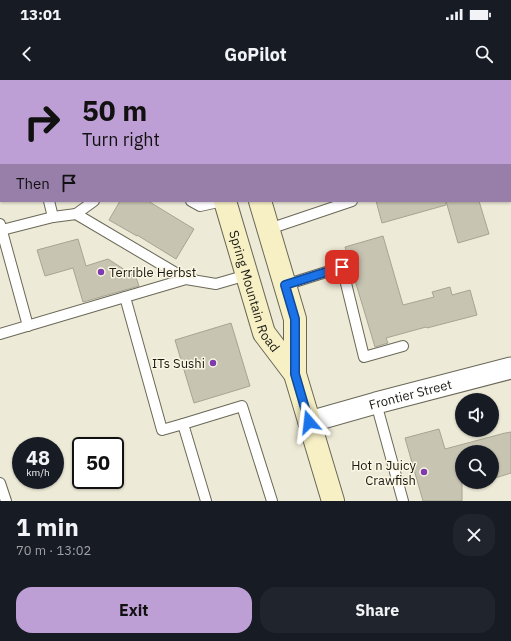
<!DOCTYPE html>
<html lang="en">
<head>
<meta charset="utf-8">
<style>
	:root { --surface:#171b24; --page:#20242c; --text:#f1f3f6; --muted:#9ea1a6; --accent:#bd9fd5 }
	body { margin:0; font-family:"IBM Plex Sans",sans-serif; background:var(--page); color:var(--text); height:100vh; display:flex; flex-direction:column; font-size:15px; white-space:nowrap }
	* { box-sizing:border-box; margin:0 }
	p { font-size:13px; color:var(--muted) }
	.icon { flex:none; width:22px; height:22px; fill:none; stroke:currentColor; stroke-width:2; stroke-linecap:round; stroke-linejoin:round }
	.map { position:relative; height:421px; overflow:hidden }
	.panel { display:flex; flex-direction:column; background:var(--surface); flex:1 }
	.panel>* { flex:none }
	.banner { position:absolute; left:0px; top:0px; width:511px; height:122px; box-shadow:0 1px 3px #0004; background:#bd9fd5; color:#111; overflow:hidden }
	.fabs { position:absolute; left:455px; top:313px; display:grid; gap:8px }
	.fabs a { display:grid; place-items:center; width:44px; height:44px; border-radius:50%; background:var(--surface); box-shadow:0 1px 3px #0004; font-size:20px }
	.speed { position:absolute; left:12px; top:357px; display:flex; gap:8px; font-size:20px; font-weight:700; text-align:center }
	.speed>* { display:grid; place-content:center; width:52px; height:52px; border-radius:50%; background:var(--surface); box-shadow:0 1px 3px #0004; line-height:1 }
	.speed small { font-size:10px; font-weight:400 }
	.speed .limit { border:2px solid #111; border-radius:6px; background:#fff; color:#111 }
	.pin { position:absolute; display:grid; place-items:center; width:34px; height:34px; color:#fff; margin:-17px; border-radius:8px; box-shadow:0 2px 6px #0006 }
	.me { position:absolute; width:44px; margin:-22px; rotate:343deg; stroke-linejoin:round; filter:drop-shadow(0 0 3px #0008) }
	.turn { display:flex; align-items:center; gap:14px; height:84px; padding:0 16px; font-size:18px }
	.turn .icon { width:52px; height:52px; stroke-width:2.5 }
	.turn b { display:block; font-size:28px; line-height:34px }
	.then { display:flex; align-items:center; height:38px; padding:0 16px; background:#0003; gap:8px; font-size:15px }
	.round { display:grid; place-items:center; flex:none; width:42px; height:42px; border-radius:16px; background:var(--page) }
	.headline { display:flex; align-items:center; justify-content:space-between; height:68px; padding:0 16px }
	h1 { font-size:24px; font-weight:800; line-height:30px }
	.primary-button { display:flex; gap:8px; margin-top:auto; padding:8px 16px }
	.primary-button a { flex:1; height:46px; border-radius:16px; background:var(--accent); color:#111; font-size:16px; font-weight:800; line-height:46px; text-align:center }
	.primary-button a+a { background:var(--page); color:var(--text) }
	.status { display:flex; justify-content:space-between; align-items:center; height:28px; padding:0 20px; background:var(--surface); direction:ltr }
	.status svg { height:11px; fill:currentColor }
	header { display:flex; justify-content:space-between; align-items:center; height:52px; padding:0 16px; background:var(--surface); font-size:18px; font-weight:800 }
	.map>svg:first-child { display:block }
	.building { fill:#c7c4b2; stroke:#a7a492 }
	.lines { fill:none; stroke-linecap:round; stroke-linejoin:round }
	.service-casing { stroke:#6a6857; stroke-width:12 }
	.minor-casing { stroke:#6a6857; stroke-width:23 }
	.secondary-casing { stroke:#6a6857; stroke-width:24 }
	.primary-casing { stroke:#9e8d2e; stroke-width:24 }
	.service { stroke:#fff; stroke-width:10 }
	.minor { stroke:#fff; stroke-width:21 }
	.secondary { stroke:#f7f0c5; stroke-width:22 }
	.primary { stroke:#efe08b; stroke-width:22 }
	.route-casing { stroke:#114b97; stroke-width:10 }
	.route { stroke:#1a73e8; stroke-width:7 }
	.poi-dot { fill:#7e39ad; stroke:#fbf7e4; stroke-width:1.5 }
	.labels { text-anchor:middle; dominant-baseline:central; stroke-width:3; stroke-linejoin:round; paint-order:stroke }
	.poi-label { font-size:13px; fill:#1a1913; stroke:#fbf7e4; text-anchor:end }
	.street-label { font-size:13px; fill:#1a1913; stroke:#fbf7e4 }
</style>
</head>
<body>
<div class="status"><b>13:01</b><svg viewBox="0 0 49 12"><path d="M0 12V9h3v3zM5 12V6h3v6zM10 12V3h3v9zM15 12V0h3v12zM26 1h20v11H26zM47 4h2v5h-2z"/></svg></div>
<header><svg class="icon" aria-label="back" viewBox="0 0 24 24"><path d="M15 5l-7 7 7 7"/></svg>GoPilot<svg class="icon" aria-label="search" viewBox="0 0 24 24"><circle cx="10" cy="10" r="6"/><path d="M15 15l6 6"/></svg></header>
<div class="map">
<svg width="511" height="421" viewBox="0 0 511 421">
	<rect width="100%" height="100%" fill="#edead7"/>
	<g class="building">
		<path d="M120,121H148L194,149L176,179L137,155V156L109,140Z"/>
		<path d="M376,121H446V125L382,143Z"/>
		<path d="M446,121H479L489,154L458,163Z"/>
		<path d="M383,156L403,225L434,217L432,212L450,207L452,215L470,210L477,235L427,248L426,247L386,258L388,263L375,267L345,167Z"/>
		<path d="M78,159L86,186L108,179L136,197L139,206L83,222L73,188L45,196L37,170Z"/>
		<path d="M231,243L250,306L194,323L175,260Z"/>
		<path d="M439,349L445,369L505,353H506L511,352V393L492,399V372H462V421H423L405,358Z"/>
	</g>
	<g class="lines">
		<defs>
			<g id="service">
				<path d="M81,0L82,1"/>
				<path d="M362,0L363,1"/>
				<path d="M422,0V1"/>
				<path d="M465,0V1"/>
				<path d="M510,3H511"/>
				<path d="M0,11L1,15"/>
				<path d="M191,121L200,126L223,121"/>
				<path d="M76,134L94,121"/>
				<path d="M53,137L76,134L186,199"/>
				<path d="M0,144L28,246"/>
				<path d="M269,149L352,121"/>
				<path d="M2,150L53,137L49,121"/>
				<path d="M285,205L342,187L364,277L403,266"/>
				<path d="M125,217L186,199L216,204L247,195"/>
				<path d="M0,254L125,217L162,350L183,344L206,421"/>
				<path d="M376,323L403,421"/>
				<path d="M183,344L242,326L272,421"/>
				<path d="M0,403L6,421"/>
			</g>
			<g id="minor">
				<path id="s1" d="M309,342L376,323L511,288"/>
			</g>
			<g id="secondary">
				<path d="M190,0V1"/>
				<path d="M224,0V1"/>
				<path id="s2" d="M225,121L264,253L295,294"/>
				<path d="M260,121L295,239V294L333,421"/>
			</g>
			<g id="primary">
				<path d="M143,1L146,0"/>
				<path d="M327,1L331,0"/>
				<path d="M0,41H1"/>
				<path d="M0,91H1"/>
			</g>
		</defs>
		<use href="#service" class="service-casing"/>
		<use href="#minor" class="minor-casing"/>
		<use href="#secondary" class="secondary-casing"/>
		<use href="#primary" class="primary-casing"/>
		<use href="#service" class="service"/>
		<use href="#minor" class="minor"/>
		<use href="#secondary" class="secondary"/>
		<use href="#primary" class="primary"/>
	</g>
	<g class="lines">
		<defs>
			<path id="route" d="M309,342L295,294V239L285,205L342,187"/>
		</defs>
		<use href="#route" class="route-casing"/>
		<use href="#route" class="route"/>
	</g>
	<g class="poi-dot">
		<circle cx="101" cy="192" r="4"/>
		<circle cx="213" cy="283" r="4"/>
		<circle cx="424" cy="392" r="4"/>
	</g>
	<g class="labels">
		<g class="poi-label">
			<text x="109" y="192" text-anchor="start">Terrible Herbst</text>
			<text x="205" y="283">ITs Sushi</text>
			<text x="416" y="385">Hot n Juicy<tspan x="416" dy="15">Crawfish</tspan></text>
		</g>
		<g class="street-label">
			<text stroke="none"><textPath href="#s2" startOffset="95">Spring Mountain Road</textPath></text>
			<text stroke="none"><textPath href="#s1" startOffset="105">Frontier Street</textPath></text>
		</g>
	</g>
</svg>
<div class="fabs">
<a><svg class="icon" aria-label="sound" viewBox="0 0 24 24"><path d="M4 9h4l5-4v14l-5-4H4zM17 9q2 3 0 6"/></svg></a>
<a><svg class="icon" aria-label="search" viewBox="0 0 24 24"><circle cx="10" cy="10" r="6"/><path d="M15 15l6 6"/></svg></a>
</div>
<div class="speed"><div>48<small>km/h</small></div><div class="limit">50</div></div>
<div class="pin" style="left:342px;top:187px;background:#d93025"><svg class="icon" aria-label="arrive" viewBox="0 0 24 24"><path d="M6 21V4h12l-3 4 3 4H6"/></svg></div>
<svg class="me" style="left:309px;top:342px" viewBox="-20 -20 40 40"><path d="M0-17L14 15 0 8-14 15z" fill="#1a73e8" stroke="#fff" stroke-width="4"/></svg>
<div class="banner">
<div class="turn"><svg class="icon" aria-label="right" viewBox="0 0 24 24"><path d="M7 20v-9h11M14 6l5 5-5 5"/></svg><div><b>50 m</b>Turn right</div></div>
<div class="then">Then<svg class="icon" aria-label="arrive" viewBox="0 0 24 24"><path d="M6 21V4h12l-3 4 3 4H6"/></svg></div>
</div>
</div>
<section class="panel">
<div class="headline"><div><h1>1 min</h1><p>70 m · 13:02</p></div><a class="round"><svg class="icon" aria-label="close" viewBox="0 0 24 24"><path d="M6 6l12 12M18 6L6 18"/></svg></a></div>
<div class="primary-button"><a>Exit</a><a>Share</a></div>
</section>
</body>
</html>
